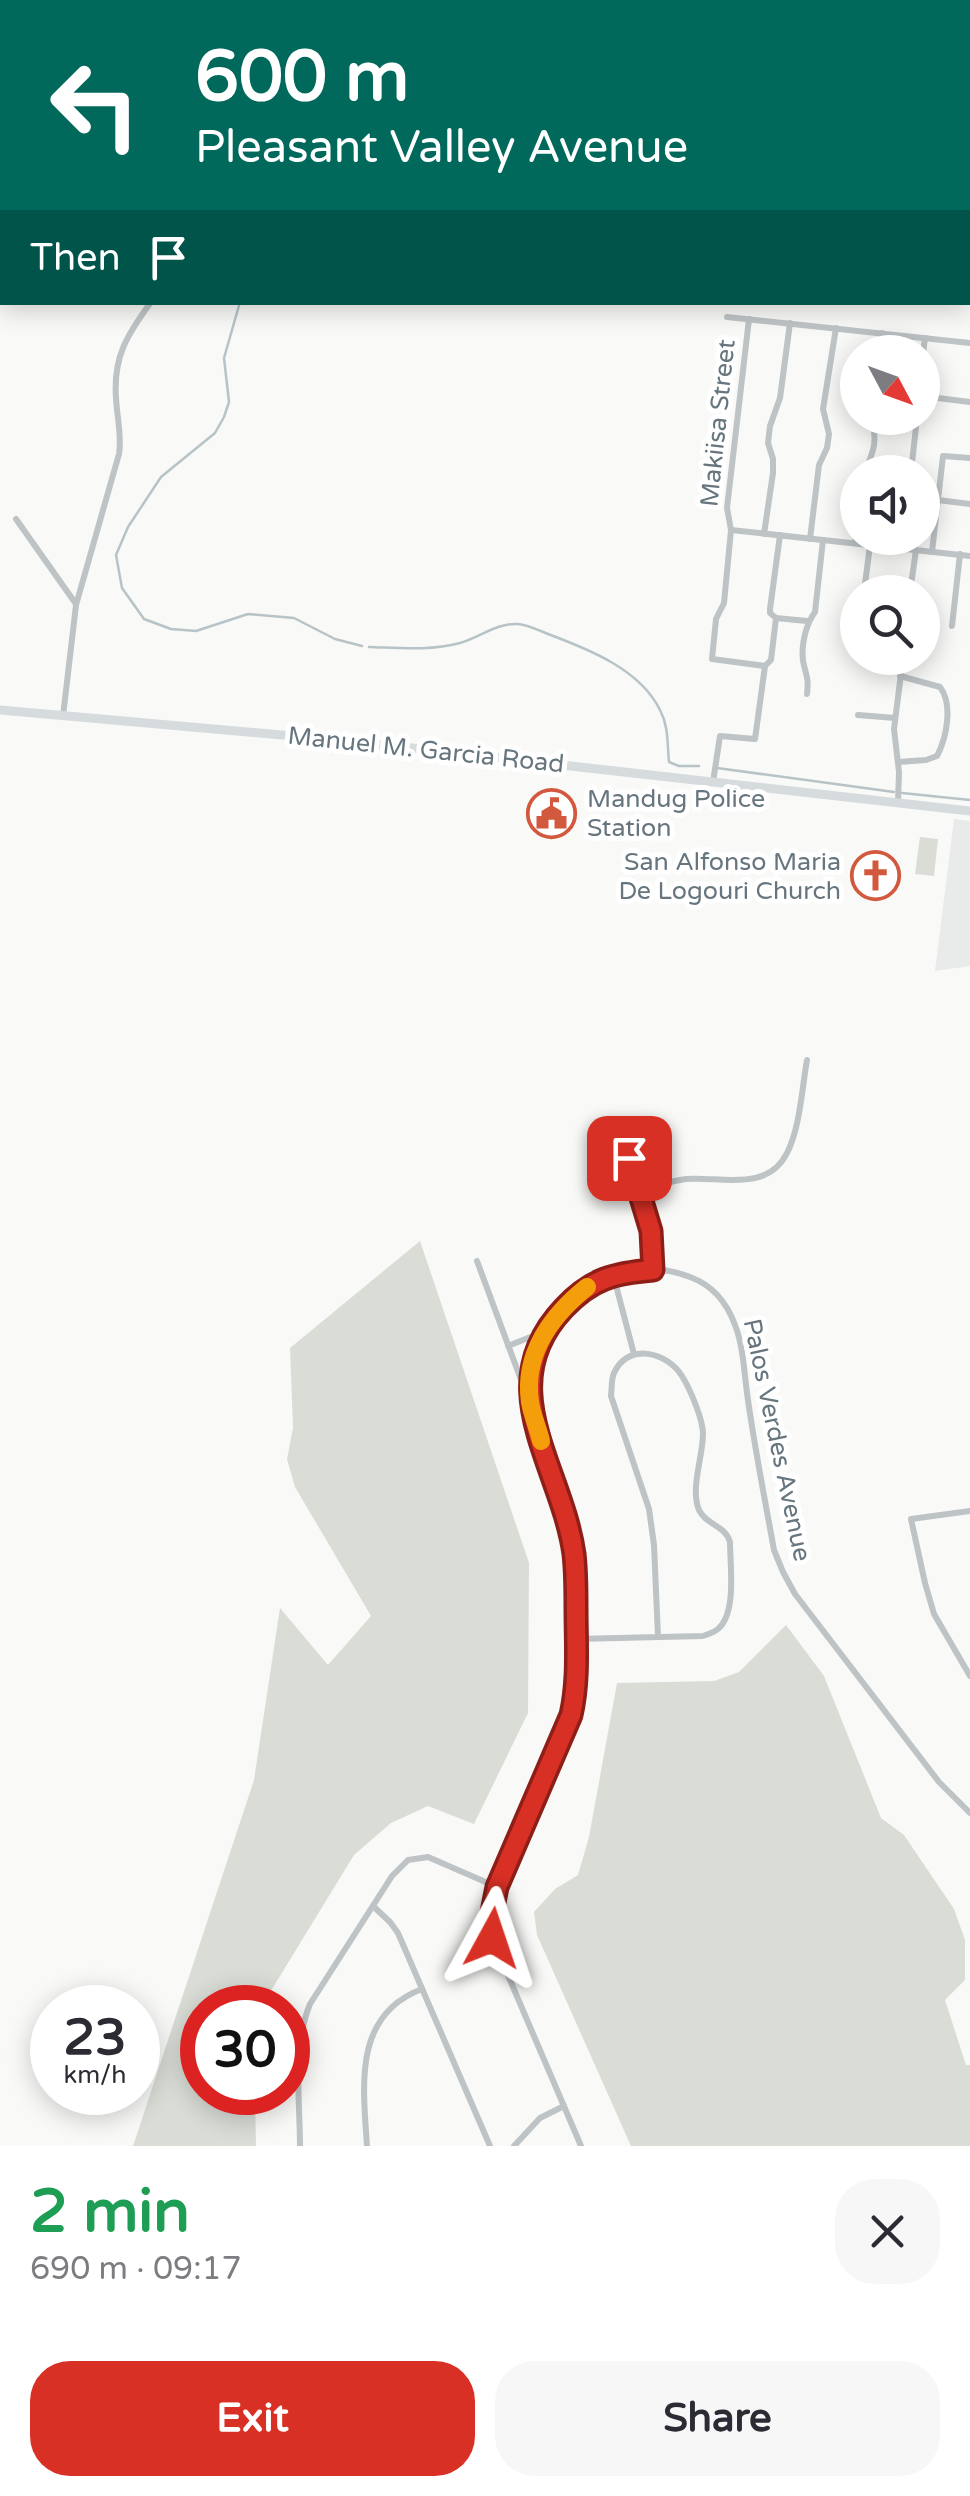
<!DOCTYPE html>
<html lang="en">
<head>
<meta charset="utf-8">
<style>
	:root { --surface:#fff; --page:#f7f7f7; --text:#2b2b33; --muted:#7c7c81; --accent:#d93025 }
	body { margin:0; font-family:"Varela Round",sans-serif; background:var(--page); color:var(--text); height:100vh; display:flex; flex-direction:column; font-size:38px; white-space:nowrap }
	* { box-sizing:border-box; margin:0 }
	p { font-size:32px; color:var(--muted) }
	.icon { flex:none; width:55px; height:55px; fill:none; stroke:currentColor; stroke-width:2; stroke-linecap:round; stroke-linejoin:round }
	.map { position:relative; height:2146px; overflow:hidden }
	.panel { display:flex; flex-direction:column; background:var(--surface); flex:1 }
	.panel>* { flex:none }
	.banner { position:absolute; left:0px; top:0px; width:970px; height:305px; box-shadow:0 5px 25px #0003; background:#00695c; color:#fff; overflow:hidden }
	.needle { width:65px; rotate:131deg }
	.tools { position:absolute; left:840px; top:335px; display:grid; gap:20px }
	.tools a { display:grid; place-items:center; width:100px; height:100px; border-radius:50%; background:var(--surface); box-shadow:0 5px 25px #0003; font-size:50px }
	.speed { position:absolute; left:30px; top:1985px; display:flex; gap:20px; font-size:50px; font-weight:700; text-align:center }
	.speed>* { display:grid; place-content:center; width:130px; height:130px; border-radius:50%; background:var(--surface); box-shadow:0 5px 25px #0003; line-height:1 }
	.speed small { font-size:25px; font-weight:400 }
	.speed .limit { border:15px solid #d22; background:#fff; color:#111 }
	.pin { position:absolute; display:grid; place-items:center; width:85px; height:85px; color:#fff; margin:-42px; border-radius:20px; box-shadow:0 5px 15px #0006 }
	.me { position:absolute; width:110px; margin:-55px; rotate:5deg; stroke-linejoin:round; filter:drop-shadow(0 0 8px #0008) }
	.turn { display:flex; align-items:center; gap:35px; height:210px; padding:0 30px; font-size:45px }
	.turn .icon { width:130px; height:130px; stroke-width:2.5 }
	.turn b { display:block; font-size:70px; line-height:85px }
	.then { display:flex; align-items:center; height:95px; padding:0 30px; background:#0003; gap:20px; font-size:38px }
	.round { display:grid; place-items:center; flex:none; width:105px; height:105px; border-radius:40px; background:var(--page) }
	.headline { display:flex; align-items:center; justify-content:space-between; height:170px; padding:0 30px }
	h1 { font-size:60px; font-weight:700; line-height:75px; color:#1e9e55 }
	.action { display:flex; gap:20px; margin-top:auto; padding:20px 30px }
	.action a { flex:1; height:115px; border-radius:40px; background:var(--accent); color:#fff; font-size:40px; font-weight:700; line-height:115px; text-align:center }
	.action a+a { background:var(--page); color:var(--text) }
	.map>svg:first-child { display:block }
	.built { fill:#e9eaea }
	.green { fill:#d9ddd6 }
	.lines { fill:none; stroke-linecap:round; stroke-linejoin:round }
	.stream { stroke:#b7c3c6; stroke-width:2.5 }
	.minor { stroke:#bec3c6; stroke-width:6 }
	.secondary { stroke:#d6dbdd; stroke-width:9 }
	.route-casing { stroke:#8d1f18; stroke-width:25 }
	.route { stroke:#d93025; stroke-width:18 }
	.slow { stroke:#f59e0b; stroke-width:18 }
	.labels { text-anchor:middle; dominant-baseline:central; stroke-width:10; stroke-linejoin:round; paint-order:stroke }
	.street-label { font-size:25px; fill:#66757e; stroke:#fff }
	.poi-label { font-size:25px; fill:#66757e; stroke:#fff; text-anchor:start }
</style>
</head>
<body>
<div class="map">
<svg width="970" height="2146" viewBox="0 0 970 2146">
	<rect width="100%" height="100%" fill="#f9f9f7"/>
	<path class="built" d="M954,819L970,821V966L935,971Z"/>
	<g class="green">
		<path d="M920,837L938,839L934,876L915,874Z"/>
		<path d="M420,1241L529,1563L528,1713L474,1824L428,1806L391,1823L354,1855L272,1989L266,2007L202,2008V2092L255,2093L256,2146H133L254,1780L280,1608L328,1665L371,1616L295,1487L287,1459L293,1428L290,1348Z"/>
		<path d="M786,1625L824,1676L881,1818L904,1835L954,1909L965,1940V1980L945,2000L966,2065H970V2146H631L537,1935L534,1912L555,1889L578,1875L589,1837L617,1683L714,1681L739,1672Z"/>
	</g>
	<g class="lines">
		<g class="stream">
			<path d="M759,0L764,2"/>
			<path d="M927,0L928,2"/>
			<path d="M240,302L224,358L229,402L224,417L215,433L161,477L128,527L116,555L122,588L144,619L171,629L196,631L248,614L294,618L335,639L362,646"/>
			<path d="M369,647C400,648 430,651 460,643C481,637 496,623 518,624C528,625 538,630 548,634C588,649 640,669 660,710C669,727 667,743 669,762L679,766H699"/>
			<path d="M717,768L894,792"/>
			<path d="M902,793L970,800"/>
		</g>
		<g class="minor">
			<path d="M185,0L189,2"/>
			<path d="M727,317L970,343"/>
			<path d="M749,319L727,508L731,530L724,603L716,619L712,659L765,666"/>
			<path d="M879,352L882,333"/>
			<path d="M922,360L925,338"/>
			<path d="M922,396L970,402"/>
			<path d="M865,472C874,450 878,441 871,418"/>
			<path d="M911,472L917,418"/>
			<path d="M938,500L970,504"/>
			<path d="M16,519L76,604"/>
			<path d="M731,530L970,556"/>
			<path d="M764,534L773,473V459L768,443L770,426L780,398L790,323"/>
			<path d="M810,539L819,465L827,448L829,434L823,409L836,328"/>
			<path d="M855,543L858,523"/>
			<path d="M903,549L904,538"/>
			<path d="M932,552L943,456L970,458"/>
			<path d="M864,592L870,545"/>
			<path d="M910,592L916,550"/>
			<path d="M776,618L807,621"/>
			<path d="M952,626L960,554"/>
			<path d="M807,694C809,677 806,676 803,661C801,644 806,624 815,612L823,540"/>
			<path d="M858,715L895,718"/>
			<path d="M63,716L76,605L119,454C122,435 117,418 116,398C113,357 127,335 151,302"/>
			<path d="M898,762L926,760L937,756C947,737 953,704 940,687L900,676"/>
			<path d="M713,782L720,736L755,739L765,666L771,660L776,618L770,613V609L780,535"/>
			<path d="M898,803L899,772L894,729L903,658"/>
			<path d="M618,1124L651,1231L653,1269"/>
			<path d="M640,1192C655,1186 670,1181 686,1179C720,1176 767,1193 787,1153C800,1128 802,1088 807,1060"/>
			<path d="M477,1261L527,1396"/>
			<path d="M613,1274L634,1354"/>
			<path d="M508,1346L543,1332"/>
			<path d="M970,1511L911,1519L925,1583L934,1614L970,1676"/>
			<path d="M576,1639L703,1636C706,1635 716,1631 718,1629C737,1613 730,1565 730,1542C725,1525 706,1525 699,1510C690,1489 703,1456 703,1434C703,1419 690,1389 682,1376C667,1352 628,1342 614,1373C611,1380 612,1388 611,1396L649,1509L654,1545L658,1637"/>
			<path d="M373,1906L390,1922L398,1933L490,2146"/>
			<path d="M300,2146C300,2099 292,2048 310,2004L392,1876L408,1860L428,1857L497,1887"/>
			<path d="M367,2146C363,2085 353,2015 422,1989"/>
			<path d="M514,2146L540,2118L564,2106"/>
			<path d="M581,2146L492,1938L491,1912L497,1887L571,1715C581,1672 581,1569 568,1526C557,1488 526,1418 530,1380C536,1305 618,1248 690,1277C712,1285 727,1303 735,1325C744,1348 744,1375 748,1400C755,1450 765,1500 774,1550L783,1572L795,1594L939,1782L970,1813"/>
		</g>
		<path class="secondary" d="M0,710L349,741L970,811"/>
	</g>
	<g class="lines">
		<defs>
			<path id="route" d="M492,1938V1912L497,1887L571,1715C579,1680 576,1643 576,1608C576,1590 576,1571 574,1554C562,1467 489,1387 564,1308C591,1279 614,1273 653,1270L651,1231L629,1158"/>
		</defs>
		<use href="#route" class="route-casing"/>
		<use href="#route" class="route"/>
		<path class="slow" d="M541,1441C538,1428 532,1415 530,1402C523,1354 552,1315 587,1287"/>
	</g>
	<defs>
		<symbol id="civic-ring" viewBox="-11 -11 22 22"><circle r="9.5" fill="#fff" stroke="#d2593d" stroke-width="1.5"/><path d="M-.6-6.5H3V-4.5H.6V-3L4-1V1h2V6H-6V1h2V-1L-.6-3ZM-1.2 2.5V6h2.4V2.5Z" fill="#d2593d"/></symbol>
		<symbol id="church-ring" viewBox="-11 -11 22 22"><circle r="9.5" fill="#fff" stroke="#d2593d" stroke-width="1.5"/><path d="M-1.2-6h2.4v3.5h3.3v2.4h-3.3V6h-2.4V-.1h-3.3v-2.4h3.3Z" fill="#d2593d"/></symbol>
	</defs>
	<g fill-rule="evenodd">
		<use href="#civic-ring" x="524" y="786" width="55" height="55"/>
		<use href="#church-ring" x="848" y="848" width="55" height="55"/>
	</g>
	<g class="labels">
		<g class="street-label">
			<text transform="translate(718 423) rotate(-84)">Makiisa Street</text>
			<text transform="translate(426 750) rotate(6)">Manuel M. Garcia Road</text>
			<text transform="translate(777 1440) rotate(78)">Palos Verdes Avenue</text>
		</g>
		<g class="poi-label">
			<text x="587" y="799">Mandug Police<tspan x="587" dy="29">Station</tspan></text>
			<text x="841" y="862" text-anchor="end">San Alfonso Maria<tspan x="841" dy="29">De Logouri Church</tspan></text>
		</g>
	</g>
</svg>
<div class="tools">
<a><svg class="needle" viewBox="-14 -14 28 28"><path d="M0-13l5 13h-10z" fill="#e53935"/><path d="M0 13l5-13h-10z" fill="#7c7c81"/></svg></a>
<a><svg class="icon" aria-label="sound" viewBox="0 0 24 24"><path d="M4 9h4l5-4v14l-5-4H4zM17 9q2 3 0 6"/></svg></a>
<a><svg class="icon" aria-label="search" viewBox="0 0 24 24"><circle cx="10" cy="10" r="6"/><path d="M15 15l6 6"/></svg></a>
</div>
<div class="speed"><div>23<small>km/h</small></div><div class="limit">30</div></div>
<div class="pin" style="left:629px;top:1158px;background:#d93025"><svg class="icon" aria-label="arrive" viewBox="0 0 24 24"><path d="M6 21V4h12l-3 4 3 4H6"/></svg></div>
<svg class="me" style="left:492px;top:1938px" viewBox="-20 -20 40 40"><path d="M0-17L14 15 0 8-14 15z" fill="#d93025" stroke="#fff" stroke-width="4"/></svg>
<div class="banner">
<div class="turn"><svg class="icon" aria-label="left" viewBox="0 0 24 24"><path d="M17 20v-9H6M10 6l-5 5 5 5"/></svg><div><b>600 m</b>Pleasant Valley Avenue</div></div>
<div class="then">Then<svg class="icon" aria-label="arrive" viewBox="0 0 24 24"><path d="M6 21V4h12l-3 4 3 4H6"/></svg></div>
</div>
</div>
<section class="panel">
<div class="headline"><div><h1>2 min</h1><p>690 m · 09:17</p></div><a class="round"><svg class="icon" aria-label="close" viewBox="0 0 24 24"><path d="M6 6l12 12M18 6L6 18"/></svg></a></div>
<div class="action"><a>Exit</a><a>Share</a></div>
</section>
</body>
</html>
